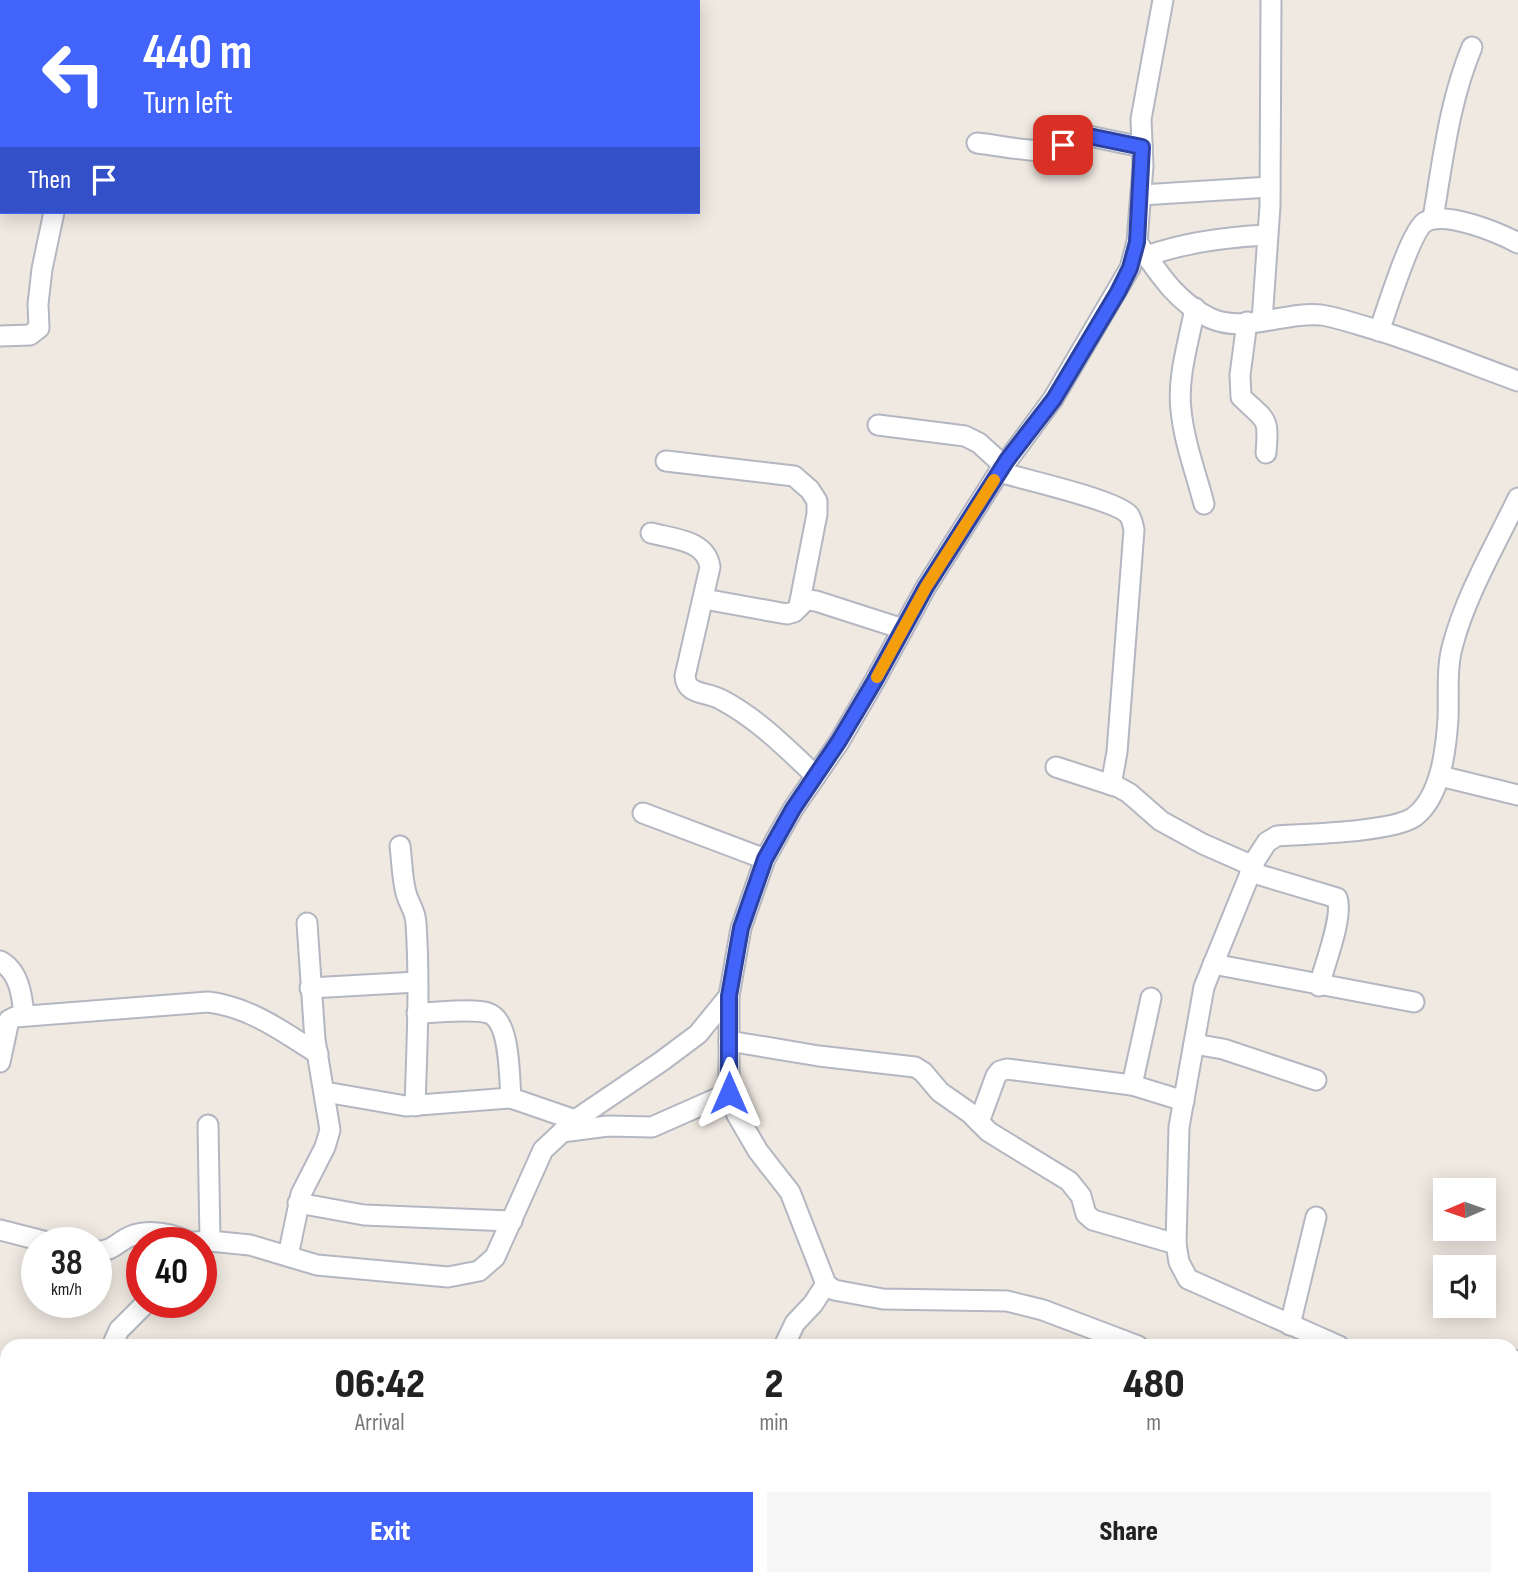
<!DOCTYPE html>
<html lang="en">
<head>
<meta charset="utf-8">
<style>
	:root { --surface:#fff; --page:#f6f6f6; --text:#222; --muted:#767676; --accent:#4264fb }
	body { margin:0; font-family:"Sofia Sans Condensed",sans-serif; background:var(--page); color:var(--text); height:100vh; display:flex; flex-direction:column; font-size:26px; white-space:nowrap }
	* { box-sizing:border-box; margin:0 }
	p { font-size:23px; color:var(--muted) }
	.icon { flex:none; width:38px; height:38px; fill:none; stroke:currentColor; stroke-width:2; stroke-linecap:round; stroke-linejoin:round }
	.map { position:relative; flex:1; overflow:hidden }
	.details { position:absolute; left:0px; top:1339px; width:1519px; height:247px; display:flex; flex-direction:column; background:var(--surface); border-radius:21px 21px 0 0; box-shadow:0 4px 18px #0003 }
	.details>* { flex:none }
	.top-card { position:absolute; left:0px; top:0px; width:700px; height:214px; box-shadow:0 4px 18px #0003; background:#4264fb; color:#fff; overflow:hidden }
	.needle { width:46px; rotate:268deg }
	.tools { position:absolute; left:1433px; top:1178px; display:grid; gap:14px }
	.tools a { display:grid; place-items:center; width:63px; height:63px; border-radius:0px; background:var(--surface); box-shadow:0 4px 18px #0003; font-size:35px }
	.speed { position:absolute; left:21px; top:1227px; display:flex; gap:14px; font-size:35px; font-weight:700; text-align:center }
	.speed>* { display:grid; place-content:center; width:91px; height:91px; border-radius:50%; background:var(--surface); box-shadow:0 4px 18px #0003; line-height:1 }
	.speed small { font-size:18px; font-weight:400 }
	.speed .limit { border:10px solid #d22; background:#fff; color:#111 }
	.pin { position:absolute; display:grid; place-items:center; width:60px; height:60px; color:#fff; margin:-30px; border-radius:14px; box-shadow:0 4px 10px #0006 }
	.me { position:absolute; width:77px; margin:-38px; rotate:0deg; stroke-linejoin:round; filter:drop-shadow(0 0 5px #0008) }
	.turn { display:flex; align-items:center; gap:24px; height:147px; padding:0 28px; font-size:32px }
	.turn .icon { width:91px; height:91px; stroke-width:2.5 }
	.turn b { display:block; font-size:49px; line-height:60px }
	.then { display:flex; align-items:center; height:66px; padding:0 28px; background:#0003; gap:14px; font-size:26px }
	.eta { display:flex; justify-content:space-evenly; align-items:center; height:119px; text-align:center }
	.eta b { font-size:42px; font-weight:800; line-height:49px }
	.cta { display:flex; gap:14px; margin-top:auto; padding:14px 28px }
	.cta a { flex:1; height:80px; border-radius:0px; background:var(--accent); color:#fff; font-size:28px; font-weight:800; line-height:80px; text-align:center }
	.cta a+a { background:var(--page); color:var(--text) }
	.map>svg:first-child { display:block }
	.lines { fill:none; stroke-linecap:round; stroke-linejoin:round }
	.minor-casing { stroke:#b4b7c1; stroke-width:23 }
	.minor { stroke:#fff; stroke-width:19 }
	.route-casing { stroke:#2b41a3; stroke-width:18 }
	.route { stroke:#4264fb; stroke-width:12 }
	.slow { stroke:#f59e0b; stroke-width:12 }
</style>
</head>
<body>
<div class="map">
<svg width="1518" height="1585" viewBox="0 0 1518 1585">
	<rect width="100%" height="100%" fill="#efe9e1"/>
	<g class="lines">
		<defs>
			<g id="minor">
				<path d="M188,0V2"/>
				<path d="M0,59L2,60"/>
				<path d="M977,143C999,145 1035,154 1055,149C1065,146 1069,137 1079,134L1142,147"/>
				<path d="M1141,195L1270,187"/>
				<path d="M1433,218C1443,160 1449,102 1472,47"/>
				<path d="M1137,242C1157,271 1176,302 1210,318C1244,334 1285,311 1321,315C1340,318 1359,325 1377,330C1425,345 1471,364 1518,381"/>
				<path d="M1147,256C1186,242 1226,237 1267,235"/>
				<path d="M1195,308C1189,341 1177,377 1181,410C1184,442 1196,473 1204,504"/>
				<path d="M1262,321L1270,206L1271,0"/>
				<path d="M1247,322L1240,375L1241,397C1267,422 1269,416 1266,453"/>
				<path d="M1379,331C1387,310 1410,232 1425,222C1445,210 1499,233 1518,243"/>
				<path d="M0,336L30,335L39,328L38,304L42,269L54,212"/>
				<path d="M878,425L965,436L979,443L1003,465"/>
				<path d="M666,461L794,476L810,490L817,501V514L799,606"/>
				<path d="M999,472C1022,479 1117,500 1129,515C1132,519 1133,525 1134,530L1117,752L1111,785"/>
				<path d="M651,533C674,539 706,540 710,567L685,676C686,696 707,691 722,700C758,719 786,748 816,776"/>
				<path d="M704,599L787,614L794,612L806,600L816,601L903,629"/>
				<path d="M1056,767L1118,787L1129,793L1161,821L1203,844L1253,866"/>
				<path d="M1440,776L1518,795"/>
				<path d="M643,813L765,859"/>
				<path d="M400,846C402,861 402,878 406,893C409,905 415,909 416,923C420,984 417,1045 415,1106"/>
				<path d="M1250,872L1337,898C1344,916 1324,966 1319,986"/>
				<path d="M0,961C19,971 22,995 24,1015"/>
				<path d="M1213,964L1414,1002"/>
				<path d="M310,988L417,982"/>
				<path d="M417,1013C435,1013 473,1008 488,1013C511,1020 509,1078 511,1098"/>
				<path d="M729,1041L819,1056L915,1067L923,1072L940,1092L970,1113L989,1132L1069,1181L1081,1196L1086,1214L1093,1220L1176,1244"/>
				<path d="M1194,1044L1223,1049L1316,1080"/>
				<path d="M0,1062L9,1020L15,1017L208,1002C250,1007 284,1032 318,1054"/>
				<path d="M1132,1085L1151,998"/>
				<path d="M325,1092L406,1106L511,1098L575,1120"/>
				<path d="M979,1122L996,1076L1000,1071L1007,1069L1132,1085L1184,1101"/>
				<path d="M208,1125L210,1241"/>
				<path d="M562,1132L608,1126L652,1127L729,1093"/>
				<path d="M298,1203L364,1215L512,1221"/>
				<path d="M0,1230L47,1242"/>
				<path d="M195,1242L210,1241L250,1245L317,1265L448,1277L479,1271L495,1257L543,1150L575,1120L662,1061L698,1034L729,996"/>
				<path d="M96,1251C112,1252 117,1242 131,1236C150,1229 172,1234 190,1242"/>
				<path d="M288,1256L301,1194L325,1147L330,1130L315,1040L307,923"/>
				<path d="M1290,1325L1316,1217"/>
				<path d="M112,1346L119,1330L147,1302"/>
				<path d="M784,1346L795,1323L813,1304L826,1284"/>
				<path d="M1138,1346L1043,1310L1007,1301L883,1299L834,1290L826,1284L790,1192L758,1151L737,1115L729,1093V996L741,928L765,859L793,809L839,742L874,682L926,587L999,472L1053,399L1130,268L1137,242L1139,216L1143,166L1141,119L1163,0"/>
				<path d="M1339,1346L1188,1279L1179,1262L1176,1244L1179,1127L1204,987L1256,859L1267,842L1277,836C1307,834 1392,832 1414,817C1441,797 1446,749 1448,719C1449,694 1446,668 1453,644C1466,595 1496,544 1518,498"/>
				<path d="M1512,1360L1518,1361"/>
				<path d="M0,1473L7,1475"/>
				<path d="M0,1516L7,1518"/>
				<path d="M1512,1534L1518,1535"/>
				<path d="M1421,1578L1461,1585"/>
				<path d="M119,1585L122,1578"/>
				<path d="M250,1585L252,1578"/>
				<path d="M973,1585L976,1578"/>
				<path d="M1269,1585L1270,1578"/>
			</g>
		</defs>
		<use href="#minor" class="minor-casing"/>
		<use href="#minor" class="minor"/>
	</g>
	<g class="lines">
		<defs>
			<path id="route" d="M729,1093V996L741,928L765,859L793,809L839,741L874,682L926,587L1007,460L1054,399L1118,292L1130,268L1137,242L1142,147L1079,134L1072,137L1063,145"/>
		</defs>
		<use href="#route" class="route-casing"/>
		<use href="#route" class="route"/>
		<path class="slow" d="M877,677L926,587L994,480"/>
	</g>
</svg>
<div class="tools">
<a><svg class="needle" viewBox="-14 -14 28 28"><path d="M0-13l5 13h-10z" fill="#e53935"/><path d="M0 13l5-13h-10z" fill="#767676"/></svg></a>
<a><svg class="icon" aria-label="sound" viewBox="0 0 24 24"><path d="M4 9h4l5-4v14l-5-4H4zM17 9q2 3 0 6"/></svg></a>
</div>
<div class="speed"><div>38<small>km/h</small></div><div class="limit">40</div></div>
<div class="pin" style="left:1063px;top:145px;background:#d93025"><svg class="icon" aria-label="arrive" viewBox="0 0 24 24"><path d="M6 21V4h12l-3 4 3 4H6"/></svg></div>
<svg class="me" style="left:729px;top:1093px" viewBox="-20 -20 40 40"><path d="M0-17L14 15 0 8-14 15z" fill="#4264fb" stroke="#fff" stroke-width="4"/></svg>
<div class="top-card">
<div class="turn"><svg class="icon" aria-label="left" viewBox="0 0 24 24"><path d="M17 20v-9H6M10 6l-5 5 5 5"/></svg><div><b>440 m</b>Turn left</div></div>
<div class="then">Then<svg class="icon" aria-label="arrive" viewBox="0 0 24 24"><path d="M6 21V4h12l-3 4 3 4H6"/></svg></div>
</div>
<section class="details">
<div class="eta">
<div><b>06:42</b><p>Arrival</p></div>
<div><b>2</b><p>min</p></div>
<div><b>480</b><p>m</p></div>
</div>
<div class="cta"><a>Exit</a><a>Share</a></div>
</section>
</div>
</body>
</html>
